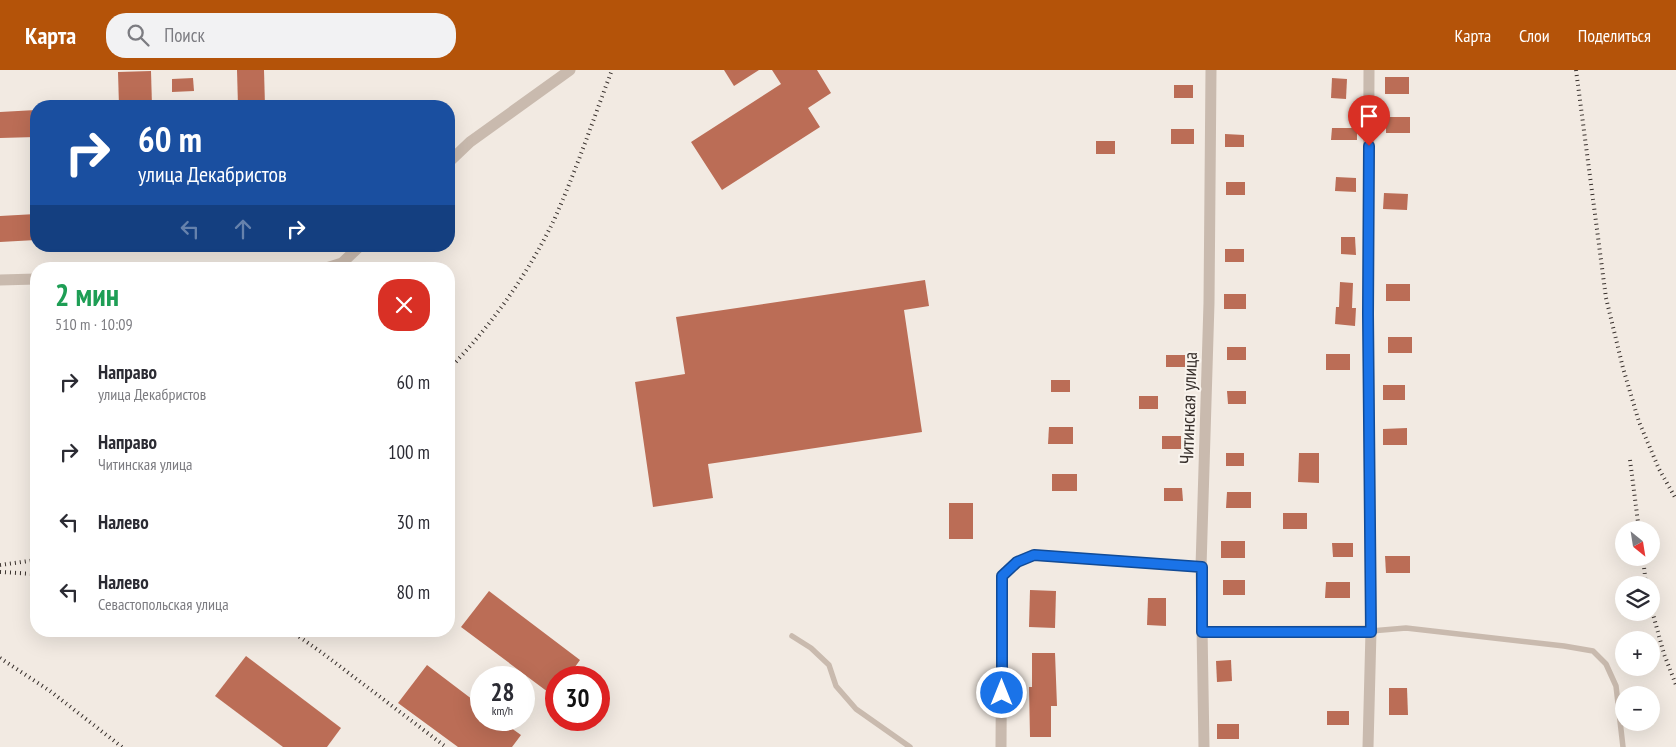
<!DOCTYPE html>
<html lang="ru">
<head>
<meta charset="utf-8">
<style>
	:root { --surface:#fff; --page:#f2f2f3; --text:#2b2b33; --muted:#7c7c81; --accent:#b45309 }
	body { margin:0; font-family:"PT Sans Narrow",sans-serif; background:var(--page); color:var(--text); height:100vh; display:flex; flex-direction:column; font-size:19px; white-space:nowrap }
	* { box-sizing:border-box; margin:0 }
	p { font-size:16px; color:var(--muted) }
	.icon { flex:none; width:28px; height:28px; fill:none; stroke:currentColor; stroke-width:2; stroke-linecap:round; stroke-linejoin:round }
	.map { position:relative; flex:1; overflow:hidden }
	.sheet { position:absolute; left:30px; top:192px; width:425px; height:375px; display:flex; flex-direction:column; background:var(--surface); border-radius:20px; box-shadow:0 5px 20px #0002 }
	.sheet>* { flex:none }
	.hud { position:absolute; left:30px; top:30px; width:425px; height:152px; border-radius:20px; box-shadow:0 5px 20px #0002; background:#1a4fa0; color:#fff; overflow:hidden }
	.needle { width:32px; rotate:150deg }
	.buttons { position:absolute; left:1615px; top:451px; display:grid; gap:10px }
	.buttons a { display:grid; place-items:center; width:45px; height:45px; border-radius:50%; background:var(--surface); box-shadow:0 5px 20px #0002; font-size:25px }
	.speed { position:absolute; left:470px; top:596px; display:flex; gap:10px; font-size:25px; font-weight:700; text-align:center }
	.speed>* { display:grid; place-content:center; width:65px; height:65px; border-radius:50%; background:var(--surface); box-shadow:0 5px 20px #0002; line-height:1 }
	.speed small { font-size:12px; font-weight:400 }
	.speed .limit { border:8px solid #d22; background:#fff; color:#111 }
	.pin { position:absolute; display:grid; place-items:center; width:42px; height:42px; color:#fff; margin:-51px -21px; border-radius:50% 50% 50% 0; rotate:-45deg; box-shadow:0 0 5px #0007 }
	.pin .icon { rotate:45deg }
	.me { position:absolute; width:55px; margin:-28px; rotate:0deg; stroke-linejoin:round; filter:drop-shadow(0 0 4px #0008) }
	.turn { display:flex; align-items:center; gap:18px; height:105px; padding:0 25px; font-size:22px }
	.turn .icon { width:65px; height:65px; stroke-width:2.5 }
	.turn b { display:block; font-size:35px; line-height:42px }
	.lanes { display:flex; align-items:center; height:48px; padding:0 25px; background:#0003; justify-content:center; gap:25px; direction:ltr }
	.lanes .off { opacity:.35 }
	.round { display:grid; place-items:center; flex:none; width:52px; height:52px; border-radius:20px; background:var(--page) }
	.overview { display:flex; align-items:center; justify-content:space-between; height:85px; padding:0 25px }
	h1 { font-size:30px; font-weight:600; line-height:38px; color:#1e9e55 }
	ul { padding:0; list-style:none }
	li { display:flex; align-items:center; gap:15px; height:70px; padding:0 25px }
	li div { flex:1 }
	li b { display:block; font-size:19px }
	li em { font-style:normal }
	header { display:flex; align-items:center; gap:30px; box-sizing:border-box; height:70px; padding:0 25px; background:var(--accent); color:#fff }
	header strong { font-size:24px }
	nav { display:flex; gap:28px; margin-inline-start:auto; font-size:18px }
	.search { width:350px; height:45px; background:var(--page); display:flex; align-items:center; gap:12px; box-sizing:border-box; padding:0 18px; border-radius:20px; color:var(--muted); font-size:19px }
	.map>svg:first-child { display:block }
	.building { fill:#bb6d56 }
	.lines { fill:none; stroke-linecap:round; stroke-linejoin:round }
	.service { stroke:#c9baae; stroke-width:5.5 }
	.minor { stroke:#c9baae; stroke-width:11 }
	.rail { stroke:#38302c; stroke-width:4; stroke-dasharray:1 4; stroke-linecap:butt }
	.route-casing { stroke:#114b97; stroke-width:12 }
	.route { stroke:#1a73e8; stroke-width:9 }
	.labels { text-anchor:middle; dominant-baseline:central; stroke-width:4; stroke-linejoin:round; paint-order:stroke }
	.street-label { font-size:19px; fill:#38302c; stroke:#f9f4ee }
</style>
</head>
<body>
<header>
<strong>Карта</strong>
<div class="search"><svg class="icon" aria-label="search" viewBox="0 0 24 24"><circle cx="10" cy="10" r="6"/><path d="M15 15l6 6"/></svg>Поиск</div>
<nav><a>Карта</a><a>Слои</a><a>Поделиться</a></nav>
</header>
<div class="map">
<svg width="1676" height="677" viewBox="0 0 1676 677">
	<rect width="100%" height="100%" fill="#f2eae2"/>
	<g class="building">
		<path d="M237,0H264L265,36H238Z"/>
		<path d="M724,0H759L734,16Z"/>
		<path d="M772,0H817L831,23L808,38L820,57L722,120L691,72L781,14Z"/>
		<path d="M151,1L152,36H119L118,2Z"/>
		<rect x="1385" y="7" width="24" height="17"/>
		<path d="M193,8L194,21L172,22V9Z"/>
		<path d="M1332,8L1347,9L1346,29L1331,28Z"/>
		<rect x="1174" y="15" width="19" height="13"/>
		<path d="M36,40V67L0,68V42Z"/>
		<rect x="1386" y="47" width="24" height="16"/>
		<path d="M1332,58H1357V70H1331Z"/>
		<rect x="1171" y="59" width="23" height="15"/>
		<path d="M1225,64L1244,65V77H1225Z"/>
		<rect x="1096" y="71" width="19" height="13"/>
		<path d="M1336,107L1356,108V122L1335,121Z"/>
		<rect x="1226" y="112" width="19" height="13"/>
		<path d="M1384,123L1408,124L1407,140L1383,139Z"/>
		<path d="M36,144V170L0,172V146Z"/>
		<path d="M1341,167H1355L1356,185L1341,184Z"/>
		<rect x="1225" y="179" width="19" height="13"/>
		<path d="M925,210L929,236L904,240L922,362L708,394L713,428L653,437L635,312L685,304L676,247Z"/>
		<path d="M1340,212L1353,213L1352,238H1356L1355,256L1335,254L1336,237H1339Z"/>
		<rect x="1386" y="214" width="24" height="17"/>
		<rect x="1224" y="224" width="22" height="15"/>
		<rect x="1388" y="267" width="24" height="16"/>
		<rect x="1227" y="277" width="19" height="13"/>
		<rect x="1326" y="284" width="24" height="16"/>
		<rect x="1166" y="285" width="19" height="12"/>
		<rect x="1051" y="310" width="19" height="12"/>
		<rect x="1383" y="315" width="22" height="15"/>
		<path d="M1227,321H1246V334H1228Z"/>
		<rect x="1139" y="326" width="19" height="13"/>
		<path d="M1049,357H1073V374H1048Z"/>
		<path d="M1407,358V375H1383V359Z"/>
		<rect x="1162" y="366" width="19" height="13"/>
		<rect x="1226" y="383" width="18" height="13"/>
		<path d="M1299,383H1319V413L1298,412Z"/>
		<rect x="1052" y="404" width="25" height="17"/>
		<path d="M1164,418H1182L1183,431H1164Z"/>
		<path d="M1227,422H1251V438H1226Z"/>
		<rect x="949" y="433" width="24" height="36"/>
		<rect x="1283" y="443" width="24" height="16"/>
		<rect x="1221" y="471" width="24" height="17"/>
		<path d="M1332,473H1353V487H1333Z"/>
		<path d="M1385,486H1410V503H1386Z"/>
		<rect x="1223" y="510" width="22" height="15"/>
		<path d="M1326,512H1350V528H1325Z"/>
		<path d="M1030,520L1056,521L1055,558L1029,557Z"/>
		<path d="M489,521L580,590L567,608H556V628L461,557Z"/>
		<path d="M1148,528H1166V556L1147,555Z"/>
		<path d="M1032,583H1055L1057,636H1051V667H1030L1029,617H1032Z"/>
		<path d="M246,586L341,658L327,677H283L215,626Z"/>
		<path d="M1231,590L1232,611L1217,612L1216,591Z"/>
		<path d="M427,595L481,636V650H500L521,665L512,677H458L398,633Z"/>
		<path d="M1389,618H1407L1408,645H1389Z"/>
		<rect x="1327" y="641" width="22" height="14"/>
		<rect x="1217" y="654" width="22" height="15"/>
	</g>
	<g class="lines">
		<g class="service">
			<path d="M1371,561L1406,558L1564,576L1593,581L1606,594L1616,616L1623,677"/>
			<path d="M792,566L811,578L829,595L836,616L856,639L910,677"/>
		</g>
		<g class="minor">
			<path d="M449,92L470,72L570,0"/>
			<path d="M323,199L342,193L360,176"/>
			<path d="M0,210L36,209"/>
			<path d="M1202,562L1371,561"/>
			<path d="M1001,677L1002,506L1017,492L1034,485L1201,497"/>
			<path d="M1204,677L1201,497L1209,233L1211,0"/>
			<path d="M1368,677L1371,561L1368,244L1369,0"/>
		</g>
		<g class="rail">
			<path d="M1576,0L1606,228L1623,298L1639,352L1659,399L1676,429"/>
			<path d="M449,299C491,256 528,204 554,150C576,101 593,50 612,0"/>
			<path d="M1630,390L1639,460"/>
			<path d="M1643,488L1646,515"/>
			<path d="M0,495L36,490"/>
			<path d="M0,502L36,504"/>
			<path d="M1651,537L1664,584L1676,615"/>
			<path d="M291,561L321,582L446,677"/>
			<path d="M0,588L50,621L122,677"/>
		</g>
	</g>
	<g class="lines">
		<defs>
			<path id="route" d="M1002,623V506L1017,492L1034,485L1202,497V562H1371L1368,244L1369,76"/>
		</defs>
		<use href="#route" class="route-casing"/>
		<use href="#route" class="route"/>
	</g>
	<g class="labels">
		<g class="street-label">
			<text transform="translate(1188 338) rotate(-88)">Читинская улица</text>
		</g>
	</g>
</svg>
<div class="buttons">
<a><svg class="needle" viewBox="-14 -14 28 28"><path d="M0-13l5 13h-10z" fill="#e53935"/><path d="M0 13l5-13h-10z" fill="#7c7c81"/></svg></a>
<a><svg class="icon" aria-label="layers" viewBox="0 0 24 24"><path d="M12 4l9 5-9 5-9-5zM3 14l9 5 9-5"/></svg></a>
<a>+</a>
<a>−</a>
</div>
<div class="speed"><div>28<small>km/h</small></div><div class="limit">30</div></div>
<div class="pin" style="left:1369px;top:76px;background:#d93025"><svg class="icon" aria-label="arrive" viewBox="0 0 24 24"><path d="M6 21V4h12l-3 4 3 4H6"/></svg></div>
<svg class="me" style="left:1002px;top:623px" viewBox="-20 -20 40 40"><circle r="17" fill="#1a73e8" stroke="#fff" stroke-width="3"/><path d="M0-11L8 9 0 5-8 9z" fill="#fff"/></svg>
<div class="hud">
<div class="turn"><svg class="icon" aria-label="right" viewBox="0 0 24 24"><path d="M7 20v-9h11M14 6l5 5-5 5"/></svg><div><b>60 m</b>улица Декабристов</div></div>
<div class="lanes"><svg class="icon off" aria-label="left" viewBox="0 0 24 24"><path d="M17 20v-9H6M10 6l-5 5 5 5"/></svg><svg class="icon off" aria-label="ahead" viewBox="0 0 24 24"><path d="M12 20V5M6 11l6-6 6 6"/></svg><svg class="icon" aria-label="right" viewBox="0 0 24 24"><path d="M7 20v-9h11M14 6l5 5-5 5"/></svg></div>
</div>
<section class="sheet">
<div class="overview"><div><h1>2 мин</h1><p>510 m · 10:09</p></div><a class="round" style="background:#d93025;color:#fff"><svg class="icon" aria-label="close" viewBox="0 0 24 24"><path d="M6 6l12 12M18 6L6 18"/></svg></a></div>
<ul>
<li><svg class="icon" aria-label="right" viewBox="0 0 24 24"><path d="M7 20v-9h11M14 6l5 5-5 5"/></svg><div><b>Направо</b><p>улица Декабристов</p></div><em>60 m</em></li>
<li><svg class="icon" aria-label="right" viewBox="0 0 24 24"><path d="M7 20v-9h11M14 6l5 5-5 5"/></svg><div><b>Направо</b><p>Читинская улица</p></div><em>100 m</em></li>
<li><svg class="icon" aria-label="left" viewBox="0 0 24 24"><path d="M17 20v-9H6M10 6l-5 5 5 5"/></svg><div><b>Налево</b></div><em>30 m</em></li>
<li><svg class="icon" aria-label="left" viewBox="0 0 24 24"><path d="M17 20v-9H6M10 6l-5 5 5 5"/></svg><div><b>Налево</b><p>Севастопольская улица</p></div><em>80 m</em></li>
</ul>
</section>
</div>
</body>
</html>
